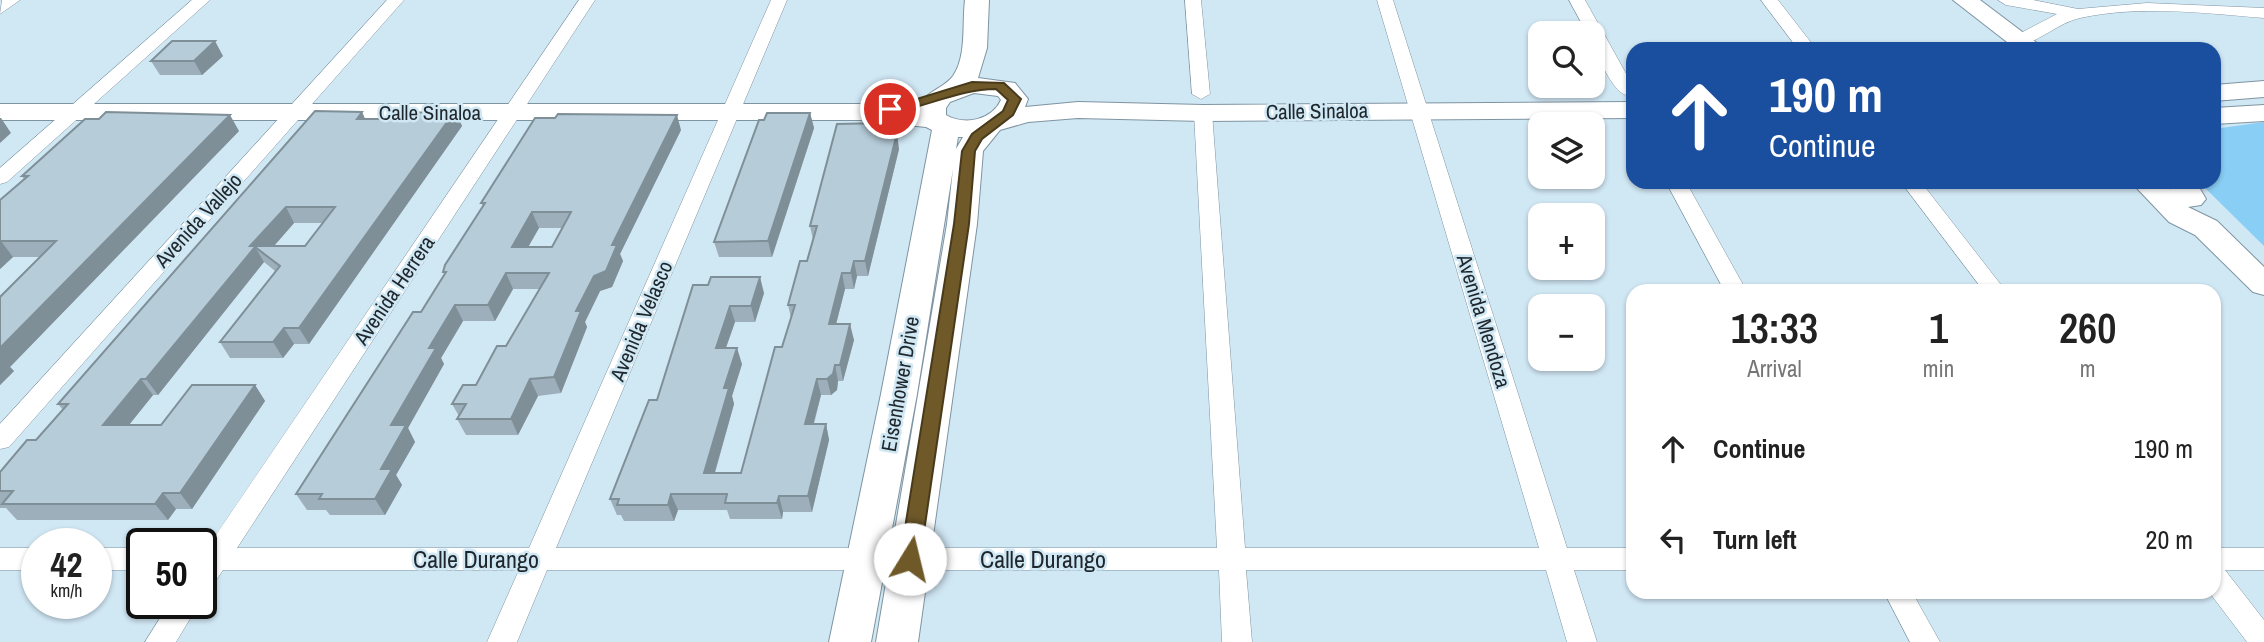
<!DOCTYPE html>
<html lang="en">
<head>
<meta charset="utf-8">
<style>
	:root { --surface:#fff; --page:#f2f2f2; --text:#222; --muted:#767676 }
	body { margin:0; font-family:"Archivo Narrow",sans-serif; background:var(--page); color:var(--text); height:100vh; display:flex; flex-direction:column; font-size:26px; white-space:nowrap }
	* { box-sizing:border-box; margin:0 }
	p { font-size:23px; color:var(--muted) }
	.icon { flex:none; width:38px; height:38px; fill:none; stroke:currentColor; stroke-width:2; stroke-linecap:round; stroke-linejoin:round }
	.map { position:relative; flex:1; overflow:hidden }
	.side { position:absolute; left:1626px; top:284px; width:595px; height:315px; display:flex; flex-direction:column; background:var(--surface); border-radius:21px; box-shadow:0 2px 5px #0004 }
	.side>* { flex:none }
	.guide { position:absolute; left:1626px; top:42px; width:595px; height:147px; border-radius:21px; box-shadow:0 2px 5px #0004; background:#1a4fa0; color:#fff; overflow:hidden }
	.buttons { position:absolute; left:1528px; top:21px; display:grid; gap:14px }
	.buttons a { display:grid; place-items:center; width:77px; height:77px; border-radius:14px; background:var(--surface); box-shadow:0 2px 5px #0004; font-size:35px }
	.speed { position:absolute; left:21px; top:528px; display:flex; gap:14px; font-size:35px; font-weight:700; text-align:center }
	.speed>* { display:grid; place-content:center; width:91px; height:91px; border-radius:50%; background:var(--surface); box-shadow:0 2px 5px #0004; line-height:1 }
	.speed small { font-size:18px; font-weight:400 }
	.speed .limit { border:4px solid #111; border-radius:10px; background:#fff; color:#111 }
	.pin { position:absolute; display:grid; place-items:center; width:60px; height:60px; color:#fff; margin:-30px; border:4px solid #fff; border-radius:50%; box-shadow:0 2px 7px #0007 }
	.me { position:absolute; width:77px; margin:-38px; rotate:9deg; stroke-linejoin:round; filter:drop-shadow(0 0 5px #0008) }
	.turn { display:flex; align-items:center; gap:24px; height:147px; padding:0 28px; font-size:32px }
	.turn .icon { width:91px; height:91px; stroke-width:2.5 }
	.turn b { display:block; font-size:49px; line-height:60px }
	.eta { display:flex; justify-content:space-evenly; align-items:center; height:119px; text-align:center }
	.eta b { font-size:42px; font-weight:600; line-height:49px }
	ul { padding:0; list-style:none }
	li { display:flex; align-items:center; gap:21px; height:91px; padding:0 28px }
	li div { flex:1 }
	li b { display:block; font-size:26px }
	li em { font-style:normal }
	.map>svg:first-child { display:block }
	.green { fill:#89cef5 }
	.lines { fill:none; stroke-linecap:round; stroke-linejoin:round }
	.street-casing { stroke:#7f94a1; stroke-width:1 }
	.secondary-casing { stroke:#7f94a1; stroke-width:2 }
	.street { fill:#fff; fill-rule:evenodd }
	.secondary { fill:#fff; fill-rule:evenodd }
	.wall { fill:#9dafbb; fill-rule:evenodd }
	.shaded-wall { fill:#7f8f98 }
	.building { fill:#b6ccd9; stroke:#7f8f98; stroke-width:2; fill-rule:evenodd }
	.route { fill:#6f5929; stroke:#483a1b; stroke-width:2 }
	.labels { text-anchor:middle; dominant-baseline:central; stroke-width:5; stroke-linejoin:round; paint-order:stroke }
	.street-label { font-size:21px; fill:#1f272c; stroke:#d0e7f4 }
	.near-street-label { font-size:24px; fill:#1f272c; stroke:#d0e7f4 }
</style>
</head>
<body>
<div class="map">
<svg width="2264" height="642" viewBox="0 0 2264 642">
	<rect width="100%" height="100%" fill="#d0e7f4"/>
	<path class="green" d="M2264,122V246L2199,182H2214V129Z"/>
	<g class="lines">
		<defs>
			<g id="street">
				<path d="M20,0L0,14L2,0Z"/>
				<path d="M192,0H210L7,182L0,184V168Z"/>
				<path d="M387,0H404L9,447L0,449V424Z"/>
				<path d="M579,0H595L237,548H529L771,0H787L556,548H1217L1194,113L1203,107L1212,113L1245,548H1539L1377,0H1393L1567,548H1633V570H1574L1597,642H1567L1546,570H1246L1252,642H1222L1219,570H547L517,642H487L519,570H223L211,588L201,591V548H207Z"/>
				<path d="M1185,0H1201L1210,94L1201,99L1192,94Z"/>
				<path d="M1569,0H1585L1633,86L1632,94L1626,95C1612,92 1592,47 1592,33H1587Z"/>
				<path d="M1761,0H1778L1816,49H1798Z"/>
				<path d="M1998,0H2033L2078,9L2147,3L2264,8V18C2205,13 2139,5 2080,18C2058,23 2042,40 2021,45L2015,44L2012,40L2015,36L2057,14L2006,5Z"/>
				<path d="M1666,182H1686L1746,290H1724Z"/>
				<path d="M1901,182H1921L2005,290H1983Z"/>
				<rect x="0" y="548" width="37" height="22"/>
				<rect x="96" y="548" width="46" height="22"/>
				<path d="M2214,548H2264V570H2225L2264,620V642H2247L2209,592H2214Z"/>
				<path d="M1884,592H1912L1940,642H1910Z"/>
				<path d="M169,604H199L176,642H145Z"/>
			</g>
			<g id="secondary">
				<path d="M965,0H989L987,48L978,78L1015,83L1028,99L1025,107L1078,102L1203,105L1633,102V118L1203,121L1078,118L1028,122L1000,130L983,151L977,224L918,642H876L947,224L953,169L917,394L871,642H829L881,394L932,130L926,127L860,120H0V104H860L919,109C924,91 942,90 953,76C967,56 962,23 965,0ZM974,93L998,96L1001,100C992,120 965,126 946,115V108L950,102ZM958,137H963L956,149Z"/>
				<path d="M1953,0H1980L2045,49H2016Z"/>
				<path d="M2264,81V97L2214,101V85Z"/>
				<path d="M2264,105V121L2214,124V108Z"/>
				<path d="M2131,182H2163L2171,190L2166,182H2196L2206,199L2201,205L2188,207L2217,221L2264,267V295L2253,292L2195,235L2169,222Z"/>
			</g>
		</defs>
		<use href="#street" class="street-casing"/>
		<use href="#secondary" class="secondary-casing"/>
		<use href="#street" class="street"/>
		<use href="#secondary" class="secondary"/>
	</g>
	<g class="wall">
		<path d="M223,56L202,75H160L151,61Z"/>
		<path d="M455,111L462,126L309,344H294L283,358H230L220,342L275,271L264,262L158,395H153L129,425H161L255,385L265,401L192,509H176L168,520H17L6,508H0V472L36,440L63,410L58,404L362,112L365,119H401ZM294,223H323L305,246H274Z"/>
		<path d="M810,113L814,128L772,257H719L714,242L764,120Z"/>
		<path d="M681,130L620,254L623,261L612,287L600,291L585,322L587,327L561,393L538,396L518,435H466L457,419L459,416L452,404L476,385L506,346L539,289H513L495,321H463L441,358L444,364L408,428L415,442L396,475L402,485L385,515H330L326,510H307L296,494L421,312L445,275L443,272L483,206L481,203ZM539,228H563L552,247H528Z"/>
		<path d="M239,131L10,367L14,371L0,385V297L40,257H13L0,269V200L24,179L22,176Z"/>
		<path d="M884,131L899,149L868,276H857L854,289H845L836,324L854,340L843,381H838L837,390L831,395H821L814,424H826L829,440L812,512H783L782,519H730L727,510H678L674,521H624L621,515H617L610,499L657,400L693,285L764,293L755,322H735L726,348L742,364L732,396L734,404L715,473H741L791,318L788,305L807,261L813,240L810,226Z"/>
	</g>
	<g class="shaded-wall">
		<path d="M215,41L223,56L202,75L194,61Z"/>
		<path d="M455,111L462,126L309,344L299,328Z"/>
		<path d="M362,112L369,128L357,119Z"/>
		<path d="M810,113L814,128L772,257L768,241Z"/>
		<path d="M230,115L239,131L10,367L14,371L0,385V348Z"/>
		<path d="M677,115L681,130L620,254L623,261L612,287L600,291L585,322L587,327L561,393L554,377L576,311L594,276L612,245Z"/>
		<path d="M0,118H1L11,133L0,143Z"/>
		<path d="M897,133L899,149L868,276L865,261Z"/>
		<path d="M286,207L294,223L266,255L255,247L264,262L158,395L146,379L250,246Z"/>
		<path d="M532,212L539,228L519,263L512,247Z"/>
		<path d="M1,241L13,257L0,269V242Z"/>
		<path d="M854,261L857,276L854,289L851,273Z"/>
		<path d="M506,273L513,289L495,321L488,305Z"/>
		<path d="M842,273L845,289L832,340L829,324Z"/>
		<path d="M760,277L764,293L755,322L751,306Z"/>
		<path d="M455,305L463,321L441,358L444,364L408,428L415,442L396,475L402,485L385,515L375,499L391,425L429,348Z"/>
		<path d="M730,306L735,322L720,364L716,348Z"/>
		<path d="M850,324L854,340L843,381L840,365Z"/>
		<path d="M284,328L294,344L283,358L273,342Z"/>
		<path d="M737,348L742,364L732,396L734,404L710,489L704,473L724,388Z"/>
		<path d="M835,365L838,381L837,390L831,395L827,379Z"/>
		<path d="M141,379L153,395L116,441L103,425Z"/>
		<path d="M530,379L538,396L518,435L511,419Z"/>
		<path d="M817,379L821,395L809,440L805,424Z"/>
		<path d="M255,385L265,401L192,509L180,493Z"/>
		<path d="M826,424L829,440L812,512L808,496Z"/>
		<path d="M163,493L176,509L168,520L155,504Z"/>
		<path d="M671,494L678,510L674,521L668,505Z"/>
		<path d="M779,496L783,512L782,519L777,503Z"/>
	</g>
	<g class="building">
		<path d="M172,41H215L194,61H151Z"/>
		<path d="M315,111L362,112L357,119H401L406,113L455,111L299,328H284L273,342H220L280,266L255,247L146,379H141L103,425H161L192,385H255L180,493H163L155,504H2L13,491H0V472L27,440H36L68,404H58ZM286,207H335L305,246H250Z"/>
		<path d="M106,112L230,115L0,348V297L56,241H1L0,242V200L28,176H22L85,119H99Z"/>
		<path d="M767,113H810L768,241L714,242L759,120H764Z"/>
		<path d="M558,114L677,115L612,245H617L606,271L594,276L576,311H581L554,377L530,379L511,419H457L466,404H452L463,385H476L497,346H506L549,273H506L488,305H455L429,348H436L391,425H406L381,469H392L375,499H319L322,494H296L413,312H421L446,272H443L445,265L485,203H481L535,118H555ZM532,212H571L552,247H512Z"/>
		<path d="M883,123L881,131L897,133L865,261H854L851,273H842L829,324H850L846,341L840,365H835L833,374L827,379H817L805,424H826L808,496H779L777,503H725L727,494H671L668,505H617L619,499H610L649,400H657L693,285H708L711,277H760L751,306H730L716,348H737L724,388H729L704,473H741L775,347H782L795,305H788L800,261H807L817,226H810L837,124Z"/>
	</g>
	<path class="route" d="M972,82L1004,83L1021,99L1013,115L982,139L975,151L969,224L920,559L917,564H903L900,559L954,224L962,151L972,134L1003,111L1008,100L996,89C960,89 926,107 890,113L884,109Z"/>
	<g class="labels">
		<g class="street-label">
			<text transform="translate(1317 111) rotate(-1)">Calle Sinaloa</text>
			<text x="430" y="112">Calle Sinaloa</text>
			<text transform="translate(198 220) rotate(-48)">Avenida Vallejo</text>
			<text transform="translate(394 290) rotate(-56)">Avenida Herrera</text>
			<text transform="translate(641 321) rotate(-67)">Avenida Velasco</text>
			<text transform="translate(1484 321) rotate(73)">Avenida Mendoza</text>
			<text transform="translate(900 384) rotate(-80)">Eisenhower Drive</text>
		</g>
		<g class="near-street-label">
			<text x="476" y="559">Calle Durango</text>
			<text x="1043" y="559">Calle Durango</text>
		</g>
	</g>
</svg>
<div class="buttons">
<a><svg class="icon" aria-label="search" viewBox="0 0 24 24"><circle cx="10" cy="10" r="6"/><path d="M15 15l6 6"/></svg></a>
<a><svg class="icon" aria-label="layers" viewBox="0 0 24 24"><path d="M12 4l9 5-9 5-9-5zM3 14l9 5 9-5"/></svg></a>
<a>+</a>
<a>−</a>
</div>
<div class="speed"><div>42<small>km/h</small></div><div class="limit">50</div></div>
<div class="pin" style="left:890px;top:109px;background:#d93025"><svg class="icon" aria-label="arrive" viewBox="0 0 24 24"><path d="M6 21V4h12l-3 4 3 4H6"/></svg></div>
<svg class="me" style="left:910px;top:559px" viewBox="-20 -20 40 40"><circle r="19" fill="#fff"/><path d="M0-13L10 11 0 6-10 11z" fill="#6f5929"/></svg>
<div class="guide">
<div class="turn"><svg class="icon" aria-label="ahead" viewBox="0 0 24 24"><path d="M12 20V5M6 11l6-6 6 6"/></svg><div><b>190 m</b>Continue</div></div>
</div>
<section class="side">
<div class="eta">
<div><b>13:33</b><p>Arrival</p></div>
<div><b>1</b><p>min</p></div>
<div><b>260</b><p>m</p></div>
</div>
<ul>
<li><svg class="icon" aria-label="ahead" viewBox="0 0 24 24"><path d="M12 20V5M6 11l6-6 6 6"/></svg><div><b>Continue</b></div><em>190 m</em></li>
<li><svg class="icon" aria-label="left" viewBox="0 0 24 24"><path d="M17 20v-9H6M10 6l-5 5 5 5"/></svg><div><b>Turn left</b></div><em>20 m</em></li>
</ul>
</section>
</div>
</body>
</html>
